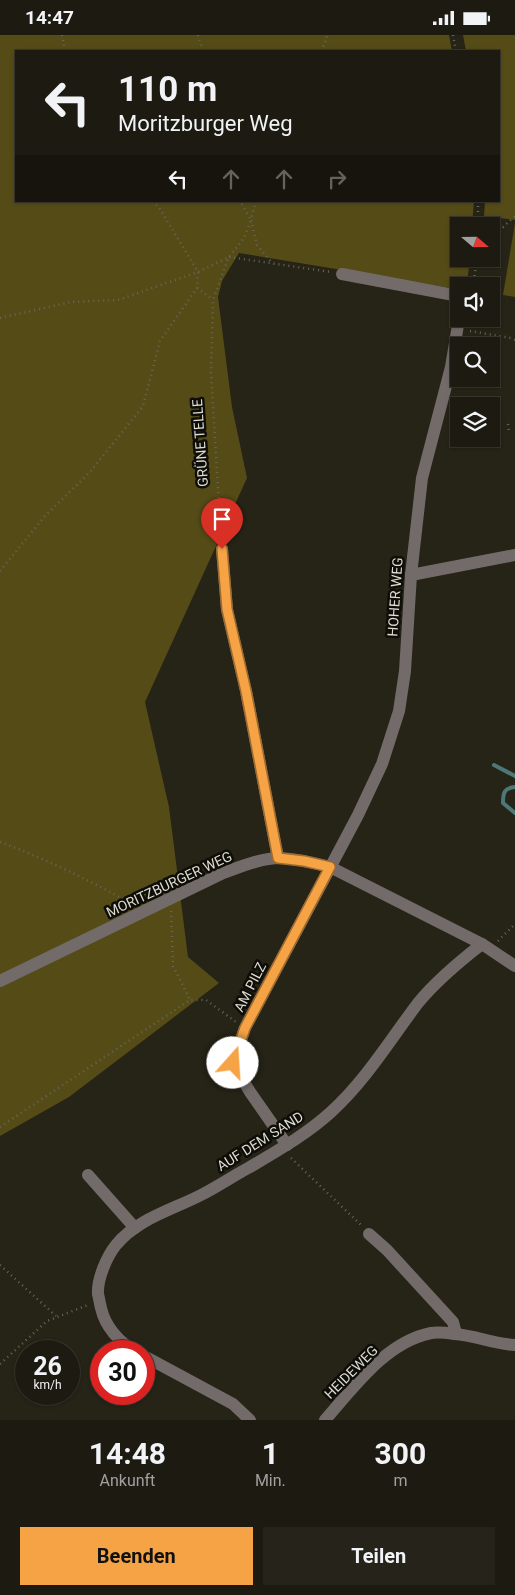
<!DOCTYPE html>
<html lang="de">
<head>
<meta charset="utf-8">
<style>
	:root { --surface:#1c1a11; --page:#25231a; --text:#f1f3f6; --muted:#a0a19f; --line:#3a3831; --accent:#f5a345 }
	body { margin:0; font-family:Roboto,sans-serif; background:var(--page); color:var(--text); height:100vh; display:flex; flex-direction:column; font-size:19px; white-space:nowrap }
	* { box-sizing:border-box; margin:0 }
	p { font-size:16px; color:var(--muted) }
	.icon { flex:none; width:28px; height:28px; fill:none; stroke:currentColor; stroke-width:2; stroke-linecap:round; stroke-linejoin:round }
	.map { position:relative; height:1385px; overflow:hidden }
	.side { display:flex; flex-direction:column; background:var(--surface); flex:1 }
	.side>* { flex:none }
	.top-card { position:absolute; left:15px; top:15px; width:485px; height:152px; border-radius:0px; box-shadow:0 1px 4px #0004,0 0 0 1px var(--line); background:#1c1a11; color:var(--text); overflow:hidden }
	.needle { width:32px; rotate:110deg }
	.controls { position:absolute; left:450px; top:182px; display:grid; gap:10px }
	.controls a { display:grid; place-items:center; width:50px; height:50px; border-radius:0px; background:var(--surface); box-shadow:0 1px 4px #0004,0 0 0 1px var(--line); font-size:25px }
	.speed { position:absolute; left:15px; top:1305px; display:flex; gap:10px; font-size:25px; font-weight:700; text-align:center }
	.speed>* { display:grid; place-content:center; width:65px; height:65px; border-radius:50%; background:var(--surface); box-shadow:0 1px 4px #0004,0 0 0 1px var(--line); line-height:1 }
	.speed small { font-size:12px; font-weight:400 }
	.speed .limit { border:8px solid #d22; background:#fff; color:#111 }
	.pin { position:absolute; display:grid; place-items:center; width:42px; height:42px; color:#fff; margin:-51px -21px; border-radius:50% 50% 50% 0; rotate:-45deg; box-shadow:0 0 5px #0007 }
	.pin .icon { rotate:45deg }
	.me { position:absolute; width:55px; margin:-28px; rotate:19deg; stroke-linejoin:round; filter:drop-shadow(0 0 4px #0008) }
	.turn { display:flex; align-items:center; gap:18px; height:105px; padding:0 20px; font-size:22px }
	.turn .icon { width:65px; height:65px; stroke-width:2.5 }
	.turn b { display:block; font-size:35px; line-height:42px }
	.lanes { display:flex; align-items:center; height:48px; padding:0 20px; background:#0003; justify-content:center; gap:25px; direction:ltr }
	.lanes .off { opacity:.35 }
	.eta { display:flex; justify-content:space-evenly; align-items:center; height:85px; text-align:center }
	.eta b { font-size:30px; font-weight:700; line-height:35px }
	.button { display:flex; gap:10px; margin-top:auto; padding:10px 20px }
	.button a { flex:1; height:58px; border-radius:0px; background:var(--accent); color:#111; font-size:20px; font-weight:700; line-height:58px; text-align:center }
	.button a+a { background:var(--page); color:var(--text) }
	.status { display:flex; justify-content:space-between; align-items:center; height:35px; padding:0 25px; background:var(--surface); direction:ltr }
	.status svg { height:14px; fill:currentColor }
	.map>svg:first-child { display:block }
	.green { fill:#554b17 }
	.lines { fill:none; stroke-linecap:round; stroke-linejoin:round }
	.stream { stroke:#4c7877; stroke-width:4 }
	.path { stroke:#68665b; stroke-width:2.5; stroke-dasharray:1 4; stroke-linecap:butt }
	.minor { stroke:#736b6a; stroke-width:12 }
	.route-casing { stroke:#9f6a2d; stroke-width:12 }
	.route { stroke:#f5a345; stroke-width:9 }
	.labels { text-anchor:middle; dominant-baseline:central; stroke-width:5; stroke-linejoin:round; paint-order:stroke }
	.street-label { font-size:14px; fill:#deddd4; stroke:#0e0d07 }
</style>
</head>
<body>
<div class="status"><b>14:47</b><svg viewBox="0 0 49 12"><path d="M0 12V9h3v3zM5 12V6h3v6zM10 12V3h3v9zM15 12V0h3v12zM26 1h20v11H26zM47 4h2v5h-2z"/></svg></div>
<div class="map">
<svg width="515" height="1385" viewBox="0 0 515 1385">
	<rect width="100%" height="100%" fill="#262317"/>
	<g class="green">
		<path d="M0,0H449L452,16H16V166H474L472,191H459V224H470L468,240L465,250L459,251L457,254L239,218L222,246L218,262L232,372L247,443L145,667L169,772L188,922L219,948L69,1062L0,1101Z"/>
		<path d="M463,0H515V185L484,181L485,166H499V16H466Z"/>
		<path d="M515,188V262L503,260Z"/>
	</g>
	<g class="lines">
		<g class="stream">
			<path d="M494,730L515,741"/>
			<path d="M515,752C504,753 503,758 503,768L515,778"/>
		</g>
		<g class="path">
			<path d="M62,0L65,16"/>
			<path d="M198,0L203,16"/>
			<path d="M453,0L456,16"/>
			<path d="M321,16L327,3L326,0"/>
			<path d="M256,166L251,185L257,210L273,229"/>
			<path d="M478,166V191"/>
			<path d="M478,188L503,192L515,181"/>
			<path d="M229,222L331,237"/>
			<path d="M473,251L477,224"/>
			<path d="M197,253L213,265"/>
			<path d="M0,283L71,267L118,265L198,237L229,222L244,203L251,185L240,166"/>
			<path d="M470,296L511,303L515,305"/>
			<path d="M508,389L509,397"/>
			<path d="M221,503L211,338L213,265L228,224"/>
			<path d="M0,536L45,481L90,437L143,371L160,306L197,253L198,237L160,174L153,166"/>
			<path d="M0,807C46,824 89,845 132,869"/>
			<path d="M171,876L173,931L190,965"/>
			<path d="M498,906L515,889"/>
			<path d="M0,1092L190,965H206L236,987"/>
			<path d="M291,1123L361,1190"/>
			<path d="M0,1230L56,1281"/>
			<path d="M0,1329L47,1286L88,1270"/>
		</g>
		<g class="minor">
			<path d="M342,239L459,261"/>
			<path d="M222,514L227,575L246,656L278,823"/>
			<path d="M411,540L515,520"/>
			<path d="M0,946L223,838C240,832 261,823 280,823C297,824 314,828 330,832L482,909L515,931"/>
			<path d="M287,1110L250,1057L233,1028L245,993L358,780L382,729L399,676L405,636L411,540L422,443L451,332L459,284"/>
			<path d="M88,1140L135,1193"/>
			<path d="M369,1199L387,1215L453,1287L456,1299"/>
			<path d="M136,1316C119,1308 105,1291 101,1273C100,1269 99,1263 98,1259C97,1244 107,1221 116,1210C137,1184 172,1175 201,1160C217,1152 233,1141 250,1132C277,1116 307,1099 331,1077C366,1045 390,1005 418,968C436,946 460,926 482,909"/>
			<path d="M144,1321L233,1369L250,1385"/>
			<path d="M325,1385C354,1352 386,1307 431,1298C438,1297 447,1298 454,1299C475,1300 492,1309 515,1310"/>
		</g>
	</g>
	<g class="lines">
		<defs>
			<path id="route" d="M222,514L227,574L246,656L278,823L304,826L330,832L245,993L233,1028"/>
		</defs>
		<use href="#route" class="route-casing"/>
		<use href="#route" class="route"/>
	</g>
	<g class="labels">
		<g class="street-label">
			<text transform="translate(200 408) rotate(-94)">GRÜNE TELLE</text>
			<text transform="translate(395 562) rotate(-86)">HOHER WEG</text>
			<text transform="translate(169 849) rotate(-25)">MORITZBURGER WEG</text>
			<text transform="translate(250 952) rotate(-63)">AM PILZ</text>
			<text transform="translate(260 1106) rotate(-32)">AUF DEM SAND</text>
			<text transform="translate(351 1337) rotate(-45)">HEIDEWEG</text>
		</g>
	</g>
</svg>
<div class="controls">
<a><svg class="needle" viewBox="-14 -14 28 28"><path d="M0-13l5 13h-10z" fill="#e53935"/><path d="M0 13l5-13h-10z" fill="#a0a19f"/></svg></a>
<a><svg class="icon" aria-label="sound" viewBox="0 0 24 24"><path d="M4 9h4l5-4v14l-5-4H4zM17 9q2 3 0 6"/></svg></a>
<a><svg class="icon" aria-label="search" viewBox="0 0 24 24"><circle cx="10" cy="10" r="6"/><path d="M15 15l6 6"/></svg></a>
<a><svg class="icon" aria-label="layers" viewBox="0 0 24 24"><path d="M12 4l9 5-9 5-9-5zM3 14l9 5 9-5"/></svg></a>
</div>
<div class="speed"><div>26<small>km/h</small></div><div class="limit">30</div></div>
<div class="pin" style="left:222px;top:514px;background:#d93025"><svg class="icon" aria-label="arrive" viewBox="0 0 24 24"><path d="M6 21V4h12l-3 4 3 4H6"/></svg></div>
<svg class="me" style="left:233px;top:1028px" viewBox="-20 -20 40 40"><circle r="19" fill="#fff"/><path d="M0-13L10 11 0 6-10 11z" fill="#f5a345"/></svg>
<div class="top-card">
<div class="turn"><svg class="icon" aria-label="left" viewBox="0 0 24 24"><path d="M17 20v-9H6M10 6l-5 5 5 5"/></svg><div><b>110 m</b>Moritzburger Weg</div></div>
<div class="lanes"><svg class="icon" aria-label="left" viewBox="0 0 24 24"><path d="M17 20v-9H6M10 6l-5 5 5 5"/></svg><svg class="icon off" aria-label="ahead" viewBox="0 0 24 24"><path d="M12 20V5M6 11l6-6 6 6"/></svg><svg class="icon off" aria-label="ahead" viewBox="0 0 24 24"><path d="M12 20V5M6 11l6-6 6 6"/></svg><svg class="icon off" aria-label="right" viewBox="0 0 24 24"><path d="M7 20v-9h11M14 6l5 5-5 5"/></svg></div>
</div>
</div>
<section class="side">
<div class="eta">
<div><b>14:48</b><p>Ankunft</p></div>
<div><b>1</b><p>Min.</p></div>
<div><b>300</b><p>m</p></div>
</div>
<div class="button"><a>Beenden</a><a>Teilen</a></div>
</section>
</body>
</html>
